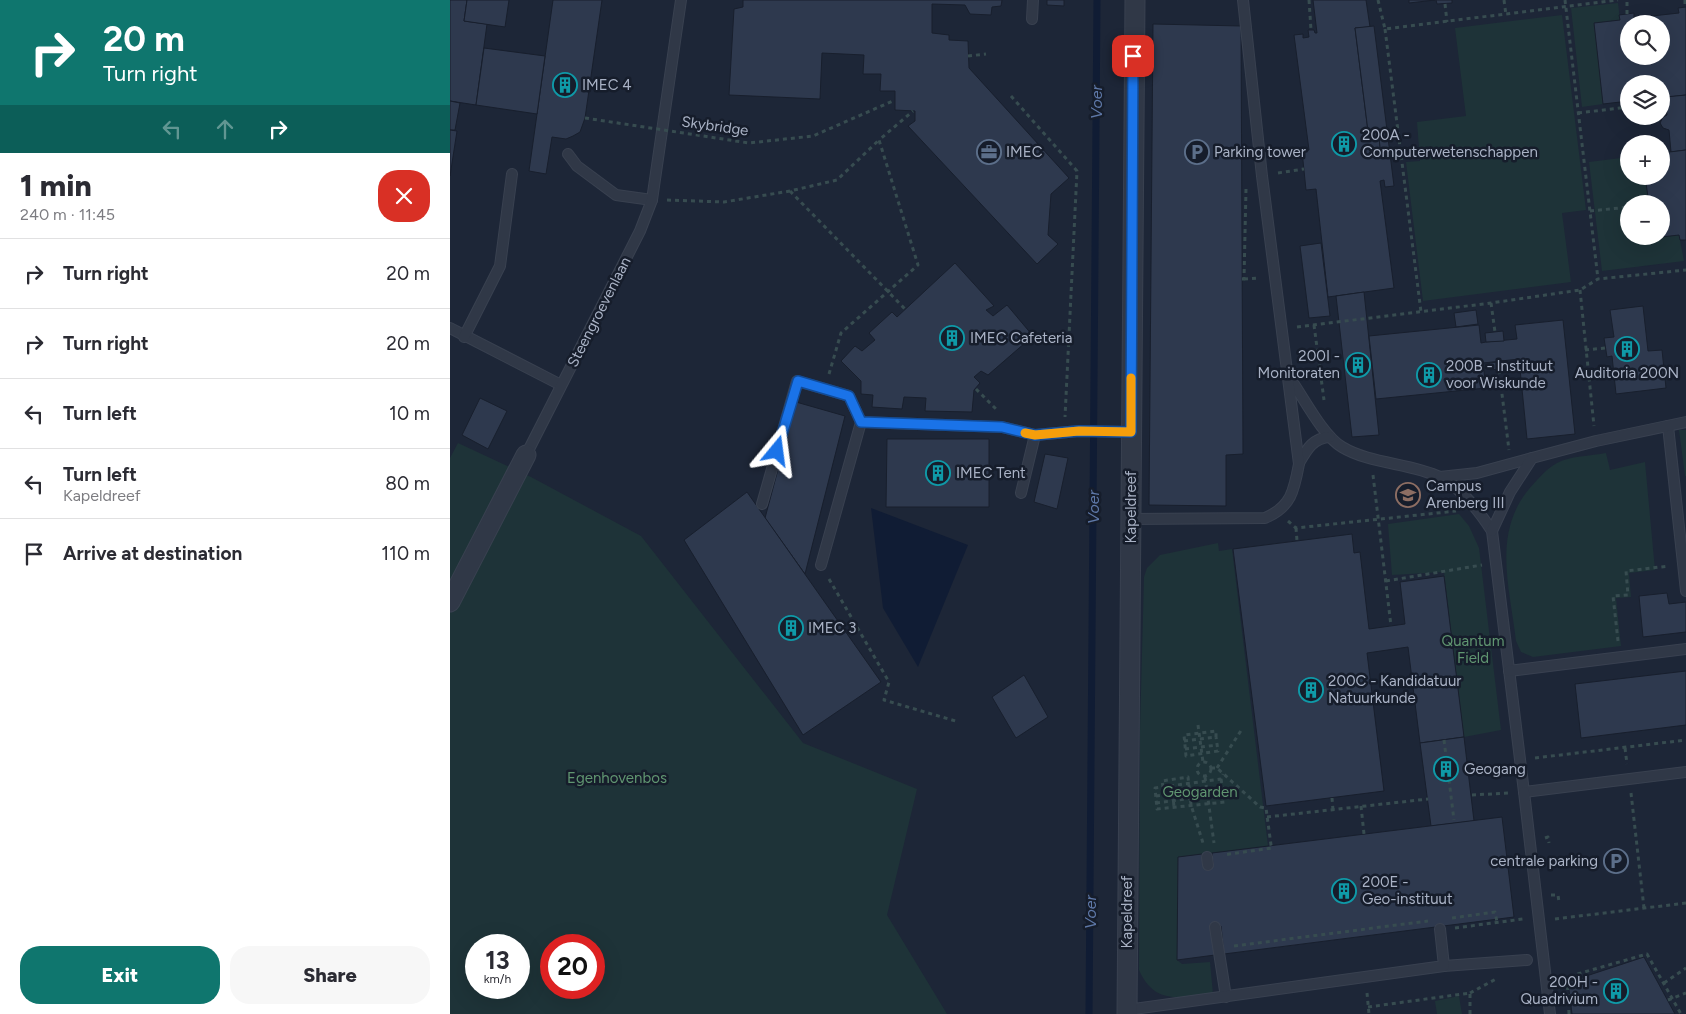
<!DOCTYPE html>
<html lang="en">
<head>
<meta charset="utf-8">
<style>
	:root { --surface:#fff; --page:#f7f7f7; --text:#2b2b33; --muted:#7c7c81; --line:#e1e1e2; --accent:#0f766e }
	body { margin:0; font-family:Figtree,sans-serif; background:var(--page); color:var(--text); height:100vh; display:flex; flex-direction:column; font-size:19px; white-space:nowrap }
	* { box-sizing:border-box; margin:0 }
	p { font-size:16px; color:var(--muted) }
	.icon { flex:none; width:28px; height:28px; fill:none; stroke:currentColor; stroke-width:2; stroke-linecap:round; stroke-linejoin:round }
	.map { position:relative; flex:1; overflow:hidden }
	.panel { display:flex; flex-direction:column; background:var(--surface); width:450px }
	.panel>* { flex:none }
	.guide { background:#0f766e; color:#fff; overflow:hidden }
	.controls { position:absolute; left:1170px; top:15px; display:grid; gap:10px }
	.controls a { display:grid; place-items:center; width:50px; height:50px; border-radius:50%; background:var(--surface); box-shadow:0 5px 20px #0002; font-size:25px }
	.speed { position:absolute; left:15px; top:934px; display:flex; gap:10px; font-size:25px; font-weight:700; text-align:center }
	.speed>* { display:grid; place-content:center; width:65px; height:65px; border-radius:50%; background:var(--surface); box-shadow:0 5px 20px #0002; line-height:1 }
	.speed small { font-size:12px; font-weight:400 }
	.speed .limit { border:8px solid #d22; background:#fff; color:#111 }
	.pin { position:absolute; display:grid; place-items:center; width:42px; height:42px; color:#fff; margin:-21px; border-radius:10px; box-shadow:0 2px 8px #0006 }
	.me { position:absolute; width:55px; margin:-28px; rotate:16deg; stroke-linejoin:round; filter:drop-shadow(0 0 4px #0008) }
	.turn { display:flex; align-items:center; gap:18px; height:105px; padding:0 20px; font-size:22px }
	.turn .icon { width:65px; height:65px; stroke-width:2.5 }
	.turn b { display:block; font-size:35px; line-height:42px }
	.lanes { display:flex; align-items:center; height:48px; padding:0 20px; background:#0003; justify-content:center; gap:25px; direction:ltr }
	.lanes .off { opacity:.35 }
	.round { display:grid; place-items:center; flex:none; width:52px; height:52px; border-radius:20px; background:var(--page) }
	.overview { display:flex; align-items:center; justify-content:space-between; height:85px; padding:0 20px }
	h1 { font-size:30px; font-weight:800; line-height:38px }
	.action { display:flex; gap:10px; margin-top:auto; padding:10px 20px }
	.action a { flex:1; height:58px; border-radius:20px; background:var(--accent); color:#fff; font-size:20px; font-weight:800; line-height:58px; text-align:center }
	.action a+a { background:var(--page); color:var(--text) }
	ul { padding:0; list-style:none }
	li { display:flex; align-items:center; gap:15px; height:70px; padding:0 20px; border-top:1px solid var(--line) }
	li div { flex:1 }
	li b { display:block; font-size:19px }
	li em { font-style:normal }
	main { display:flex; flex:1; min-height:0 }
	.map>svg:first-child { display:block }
	.green { fill:#1e3338; fill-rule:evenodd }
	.water { fill:#101c34 }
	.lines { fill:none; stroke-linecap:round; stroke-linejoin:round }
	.stream { stroke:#101c34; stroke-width:7 }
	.building { fill:#2e394e; stroke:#181f2d; fill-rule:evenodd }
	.service-casing { stroke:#394150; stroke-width:12 }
	.minor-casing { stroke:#394150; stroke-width:21 }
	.path { stroke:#374c50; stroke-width:3; stroke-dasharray:4 4; stroke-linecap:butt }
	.service { stroke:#303847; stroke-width:10 }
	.minor { stroke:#303847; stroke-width:19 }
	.path-bridge { stroke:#374c50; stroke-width:3; stroke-dasharray:4 4; stroke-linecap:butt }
	.route-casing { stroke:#114b97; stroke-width:12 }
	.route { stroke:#1a73e8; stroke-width:9 }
	.slow { stroke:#f59e0b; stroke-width:9 }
	.labels { text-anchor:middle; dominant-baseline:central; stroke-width:5; stroke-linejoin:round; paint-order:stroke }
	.poi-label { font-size:15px; fill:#a9b2c5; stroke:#161d2b; text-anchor:start }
	.street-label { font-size:15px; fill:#a9b2c5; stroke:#161d2b }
	.park-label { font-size:15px; fill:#609671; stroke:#161d2b }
	.water-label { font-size:16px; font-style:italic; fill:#5e78a8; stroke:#161d2b }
</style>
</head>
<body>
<main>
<section class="panel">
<div class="guide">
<div class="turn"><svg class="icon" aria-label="right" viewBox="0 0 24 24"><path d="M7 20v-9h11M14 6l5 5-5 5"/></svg><div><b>20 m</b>Turn right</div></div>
<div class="lanes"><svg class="icon off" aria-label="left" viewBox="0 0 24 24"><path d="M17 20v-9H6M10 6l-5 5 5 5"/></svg><svg class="icon off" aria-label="ahead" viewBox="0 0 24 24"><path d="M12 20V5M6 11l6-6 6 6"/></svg><svg class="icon" aria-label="right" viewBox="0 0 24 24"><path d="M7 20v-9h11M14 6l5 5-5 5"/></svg></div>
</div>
<div class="overview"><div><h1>1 min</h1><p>240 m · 11:45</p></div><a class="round" style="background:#d93025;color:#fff"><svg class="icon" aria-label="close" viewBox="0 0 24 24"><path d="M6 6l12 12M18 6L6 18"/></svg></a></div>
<ul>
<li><svg class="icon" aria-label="right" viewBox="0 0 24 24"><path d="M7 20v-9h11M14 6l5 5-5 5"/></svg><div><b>Turn right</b></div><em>20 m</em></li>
<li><svg class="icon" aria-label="right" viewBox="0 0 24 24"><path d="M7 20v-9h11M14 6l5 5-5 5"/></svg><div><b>Turn right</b></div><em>20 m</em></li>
<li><svg class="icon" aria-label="left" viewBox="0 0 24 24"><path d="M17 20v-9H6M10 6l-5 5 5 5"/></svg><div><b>Turn left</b></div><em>10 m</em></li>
<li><svg class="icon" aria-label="left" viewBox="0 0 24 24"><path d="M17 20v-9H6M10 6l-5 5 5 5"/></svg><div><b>Turn left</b><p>Kapeldreef</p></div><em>80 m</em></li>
<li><svg class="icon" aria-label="arrive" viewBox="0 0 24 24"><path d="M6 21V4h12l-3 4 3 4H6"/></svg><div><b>Arrive at destination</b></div><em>110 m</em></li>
</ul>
<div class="action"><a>Exit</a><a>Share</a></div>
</section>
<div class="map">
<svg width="1236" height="1014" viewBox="0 0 1236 1014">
	<rect width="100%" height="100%" fill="#1d2637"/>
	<g class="green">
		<path d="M1168,3L1170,20L1144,23L1153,104L1132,107L1121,8Z"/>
		<path d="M1112,15L1136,210L1112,213L1121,282L973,301L956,162L970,161L967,122L1016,116L1005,28Z"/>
		<path d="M1179,157V176H1195L1199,204H1179V236H1203V238L1229,235L1234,261L1152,271L1139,162Z"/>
		<path d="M1229,430H1236V476H1235Z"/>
		<path d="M8,443L81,477L191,536L353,743L467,789L437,915L497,1014H0V458ZM26,945H69V988H26ZM101,945H144V988H101Z"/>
		<path d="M1156,453L1160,470L1195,462L1205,570L1179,573L1181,597L1166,598L1171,646L1083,657L1071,652L1066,641C1060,588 1042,534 1079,489C1087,480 1096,469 1107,463C1119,456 1141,456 1156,453Z"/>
		<path d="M1009,514L1019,526L1029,548L1051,730L1014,737L994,572L942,575L938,524Z"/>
		<path d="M768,543L769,551L782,549L818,846L728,857L727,960L732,964L760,962L763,994C731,997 705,1006 689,970L690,730L694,577L697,568L710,555Z"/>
		<path d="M1009,996L1012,1014H987L985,1001Z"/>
	</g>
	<path class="water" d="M421,508L518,545L468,667L433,608Z"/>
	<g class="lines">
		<path class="stream" d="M639,1014L647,0"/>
	</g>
	<g class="building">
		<path d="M0,0H17L14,21L37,24L26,105L0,101Z"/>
		<path d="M17,0H59L55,27L14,21Z"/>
		<path d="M103,0H152L135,118L130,132L123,136L116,139L102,137L96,174L79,171Z"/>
		<path d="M293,0H552L551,6L542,7L541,15L520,14L515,5L482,4V33L499,35V40L518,41L519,68L619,178L601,194L598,235L608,244L587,264L458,126L465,121V111L445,110V91H430L431,74H413L414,55L372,53L370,99L279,95L284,9L293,7Z"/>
		<path d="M597,0H614V6L597,5Z"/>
		<path d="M863,0H916L920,27L905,28L919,139L929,138L931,155L940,154L944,186L935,187L934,180L930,181L944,288L878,297L866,189L856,190L852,151L859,150L844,35L853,34V38L859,37L858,30H864L865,33H867Z"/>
		<path d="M959,0H985L959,3Z"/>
		<path d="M986,0H1002V3L987,4Z"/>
		<path d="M1236,7V95L1211,98V84H1179V101L1153,104L1144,23L1170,20L1169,15L1184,13V18L1229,13L1228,8ZM1179,24H1211V56H1179Z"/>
		<path d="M703,24L791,26L793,454L776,455V506L699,505Z"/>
		<path d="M924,26L940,154L931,155L929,138L919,139L905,28Z"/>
		<path d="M34,48L95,56L87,114L26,105Z"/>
		<path d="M1236,95V150L1221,152L1219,130L1213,128L1210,123L1213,117L1217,115L1215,97Z"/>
		<path d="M0,101L10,103L5,130H0Z"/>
		<path d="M0,130L7,131L0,176Z"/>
		<path d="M1236,150V240H1230L1229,235L1203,238V236H1211V204H1199L1195,176H1211V153Z"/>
		<path d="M871,243L880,316L859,318L850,246Z"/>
		<path d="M505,263L544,306L536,310L543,316L557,305L583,336L538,375L531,371L524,377L530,383L524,390L522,412L475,411L476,398L454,397L452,409L422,407L423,395L411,394V381L391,361L405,346L412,351L425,340L419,333L442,312L447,317Z"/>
		<path d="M914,292L929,435L902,437L886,296Z"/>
		<path d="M1193,306L1198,351L1212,350L1216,388L1166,394L1162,356L1157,357L1154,338L1164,337L1160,310Z"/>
		<path d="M1026,310L1028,324L1006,327L1004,313Z"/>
		<path d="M1113,320L1125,434L1077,439L1069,359L1033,363L1036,388L926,399L919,336L1029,325L1031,343L1036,342L1067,339L1065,325Z"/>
		<path d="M1053,331L1054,341L1036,342L1035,333Z"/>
		<path d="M1057,361L1058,368L1040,370L1039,363Z"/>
		<path d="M30,398L57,411L38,449L12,435Z"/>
		<path d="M346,402L395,416L355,574L315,518Z"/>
		<path d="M437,439H539V507H436Z"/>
		<path d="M595,454L618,458L607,509L584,502Z"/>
		<path d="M297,492L431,682L353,735L234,540Z"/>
		<path d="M902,534L904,553L910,552L919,629L955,624L950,582L994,576L1014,737L970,743L958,647L917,653L934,791L816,806L783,549Z"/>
		<path d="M1217,593L1219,604L1236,602V632L1193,637L1189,596Z"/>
		<path d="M1236,671V725L1131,738L1125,684Z"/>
		<path d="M574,675L598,717L566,738L542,697Z"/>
		<path d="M1014,737L1024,821L981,826L970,743Z"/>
		<path d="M1052,817L1064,917L774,954L771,926L761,927L765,955L727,960L728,857L752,854L753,866L763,864L762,853Z"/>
		<path d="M1194,957L1225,1014H1122L1118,982Z"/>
	</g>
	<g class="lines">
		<defs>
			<g id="service">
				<path d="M582,19L583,0"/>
				<path d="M118,154L127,166L166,195L202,200"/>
				<path d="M0,328L111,385"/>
				<path d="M14,337L50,266L62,174"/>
				<path d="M839,377C853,396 872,435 892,447C920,464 961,463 990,477C1012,488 1029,511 1042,531L1074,792L1236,772"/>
				<path d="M1218,426L1236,591"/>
				<path d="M76,455L190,231L202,200L231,0"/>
				<path d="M849,463C857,449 863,438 880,437"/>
				<path d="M990,477L1027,473L1082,458"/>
				<path d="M571,493L585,435"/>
				<path d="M312,504L347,381L399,396L411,422"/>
				<path d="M681,519L815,518C841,507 844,491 849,464L812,176L793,0"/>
				<path d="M1042,531L1060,492L1082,458L1146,441L1236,422"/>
				<path d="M371,565L411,422L552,427L585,435L629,431L681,432"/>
				<path d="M1059,671L1236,649"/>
				<path d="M1074,792L1100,1014"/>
				<path d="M757,857L758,865"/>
				<path d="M765,927L776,997"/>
				<path d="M994,966L1077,960"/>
				<path d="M677,1010L994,966L990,929"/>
			</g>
			<g id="minor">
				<path d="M0,602L76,455"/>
				<path d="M677,1014L685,0"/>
			</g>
		</defs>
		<use href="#service" class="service-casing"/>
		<use href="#minor" class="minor-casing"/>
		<g class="path">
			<path d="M859,0L861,30"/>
			<path d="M928,0L935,29L1168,0"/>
			<path d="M1054,0L1056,15"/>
			<path d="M1115,0L1148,279"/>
			<path d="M1235,0V7"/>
			<path d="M995,4L997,22"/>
			<path d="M1177,14V0"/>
			<path d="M935,29L971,312"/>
			<path d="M518,56L536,54"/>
			<path d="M561,96L627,171L615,417"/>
			<path d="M1128,113L1179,107"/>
			<path d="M828,173L854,169"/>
			<path d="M340,191L455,309"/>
			<path d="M217,200L274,202L340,191L387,180L429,140"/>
			<path d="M1140,211L1179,207"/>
			<path d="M792,279H794L796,189"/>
			<path d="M794,279L809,278"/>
			<path d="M1130,290L1144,426"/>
			<path d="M1041,303L1045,332"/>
			<path d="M864,325L874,400"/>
			<path d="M847,327L1041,303L1130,290L1148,279L1236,270"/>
			<path d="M1135,350L1155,348"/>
			<path d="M1049,370L1059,450"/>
			<path d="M379,374L391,333L468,265L429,140L463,111"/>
			<path d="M526,389L548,411"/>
			<path d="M923,475L941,626"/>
			<path d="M838,521L846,528L1006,511"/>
			<path d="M846,528L847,541"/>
			<path d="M379,579L439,682L434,700L509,722"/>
			<path d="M936,581L1032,565"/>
			<path d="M1168,641L1163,596L1178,595L1176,571L1219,566"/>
			<path d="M748,725L753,762"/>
			<path d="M994,740L1004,820"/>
			<path d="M734,741L766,737V731L734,735L736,756L768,751L766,737"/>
			<path d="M1175,748L1177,764"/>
			<path d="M735,749L768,745"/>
			<path d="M1085,758L1236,740"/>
			<circle cx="754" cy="769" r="7"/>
			<path d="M761,768H767L810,807L816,808L821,845L822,848L773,855"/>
			<path d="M767,768L792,729"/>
			<path d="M755,777L764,843"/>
			<path d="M771,779L775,802L707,809L705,788L771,779L773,774"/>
			<path d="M722,786L724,807"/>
			<path d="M713,787L712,781L738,777L741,805L753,843"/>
			<path d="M1181,793L1194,908"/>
			<path d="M1022,795L1059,793"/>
			<path d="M706,796L756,789"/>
			<path d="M882,798L883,810"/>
			<path d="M706,803L757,796"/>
			<path d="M911,806L914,834"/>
			<path d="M817,817L978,799"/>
			<path d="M1095,838L1098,837L1099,843"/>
			<path d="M1101,895H1108L1109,902"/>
			<path d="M1002,918L1045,912L1047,922"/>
			<path d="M1105,919L1236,903"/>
			<path d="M1005,928L1073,919"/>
			<path d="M784,946L978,921"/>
			<path d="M1214,983L1236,968"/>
			<path d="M917,993L919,1014"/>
			<path d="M1020,993L1046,979"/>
			<path d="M1218,1000L1236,993"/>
			<path d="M918,1007L1020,993V1014"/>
			<path d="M1119,1014L1117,977L1197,954L1231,1014"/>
		</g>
		<use href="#service" class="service"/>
		<use href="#minor" class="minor"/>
		<path class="path-bridge" d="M135,118L299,143L363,136L445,100"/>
	</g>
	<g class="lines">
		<defs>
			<path id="route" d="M327,451L348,381L399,396L411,422L552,427L585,435L629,431L681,432L683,56"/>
		</defs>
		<use href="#route" class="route-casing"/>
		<use href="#route" class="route"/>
		<path class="slow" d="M575,433L585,435L629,431L681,432V378"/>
	</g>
	<defs>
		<symbol id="building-ring" viewBox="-11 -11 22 22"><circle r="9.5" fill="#161d2b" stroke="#0f9aa8" stroke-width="1.5"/><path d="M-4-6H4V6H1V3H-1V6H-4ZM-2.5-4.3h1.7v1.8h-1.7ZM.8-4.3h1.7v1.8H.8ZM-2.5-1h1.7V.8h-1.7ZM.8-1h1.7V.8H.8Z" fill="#0f9aa8"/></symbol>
		<symbol id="office-ring" viewBox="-11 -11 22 22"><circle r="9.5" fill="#161d2b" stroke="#5c6f8a" stroke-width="1.5"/><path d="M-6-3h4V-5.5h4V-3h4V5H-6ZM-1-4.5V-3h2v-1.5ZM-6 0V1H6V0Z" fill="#5c6f8a"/></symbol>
		<symbol id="parking-ring" viewBox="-11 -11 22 22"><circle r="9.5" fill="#161d2b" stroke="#5c6f8a" stroke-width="1.5"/><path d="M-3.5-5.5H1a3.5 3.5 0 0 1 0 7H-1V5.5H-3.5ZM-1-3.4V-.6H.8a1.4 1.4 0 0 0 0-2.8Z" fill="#5c6f8a"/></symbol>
		<symbol id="university-ring" viewBox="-11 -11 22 22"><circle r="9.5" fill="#161d2b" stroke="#8d6e63" stroke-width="1.5"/><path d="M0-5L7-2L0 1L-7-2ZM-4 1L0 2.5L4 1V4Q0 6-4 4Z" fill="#8d6e63"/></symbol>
	</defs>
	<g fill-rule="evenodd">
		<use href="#building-ring" x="101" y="71" width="28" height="28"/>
		<use href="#building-ring" x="880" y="130" width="28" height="28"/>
		<use href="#office-ring" x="525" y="138" width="28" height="28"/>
		<use href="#parking-ring" x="733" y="138" width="28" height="28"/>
		<use href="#building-ring" x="488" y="324" width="28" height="28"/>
		<use href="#building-ring" x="1163" y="335" width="28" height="28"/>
		<use href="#building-ring" x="894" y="351" width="28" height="28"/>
		<use href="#building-ring" x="965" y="361" width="28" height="28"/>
		<use href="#building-ring" x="474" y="459" width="28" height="28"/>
		<use href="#university-ring" x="944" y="481" width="28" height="28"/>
		<use href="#building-ring" x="327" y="614" width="28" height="28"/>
		<use href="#building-ring" x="847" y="676" width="28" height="28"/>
		<use href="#building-ring" x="982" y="755" width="28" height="28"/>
		<use href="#parking-ring" x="1152" y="847" width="28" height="28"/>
		<use href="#building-ring" x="880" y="877" width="28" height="28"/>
		<use href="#building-ring" x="1152" y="977" width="28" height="28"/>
	</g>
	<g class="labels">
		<g class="poi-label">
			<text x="132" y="85">IMEC 4</text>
			<text x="912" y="135">200A -<tspan x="912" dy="17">Computerwetenschappen</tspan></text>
			<text x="556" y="152">IMEC</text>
			<text x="764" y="152">Parking tower</text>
			<text x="520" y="338">IMEC Cafeteria</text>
			<text x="890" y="356" text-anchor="end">200I -<tspan x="890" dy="17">Monitoraten</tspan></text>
			<text x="996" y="366">200B - Instituut<tspan x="996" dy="17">voor Wiskunde</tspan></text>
			<text x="1177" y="373" text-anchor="middle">Auditoria 200N</text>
			<text x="506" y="473">IMEC Tent</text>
			<text x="976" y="486">Campus<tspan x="976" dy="17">Arenberg III</tspan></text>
			<text x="358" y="628">IMEC 3</text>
			<text x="878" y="681">200C - Kandidatuur<tspan x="878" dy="17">Natuurkunde</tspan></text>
			<text x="1014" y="769">Geogang</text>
			<text x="1148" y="861" text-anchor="end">centrale parking</text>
			<text x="912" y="882">200E -<tspan x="912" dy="17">Geo-instituut</tspan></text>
			<text x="1148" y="982" text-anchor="end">200H -<tspan x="1148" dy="17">Quadrivium</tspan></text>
		</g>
		<g class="street-label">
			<text transform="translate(265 126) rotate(8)">Skybridge</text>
			<text transform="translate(149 312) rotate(-63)">Steengroevenlaan</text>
			<text transform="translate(681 507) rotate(-90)">Kapeldreef</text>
			<text transform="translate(677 912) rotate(-90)">Kapeldreef</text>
		</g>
		<g class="park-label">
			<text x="1023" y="641">Quantum<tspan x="1023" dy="17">Field</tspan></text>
			<text x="167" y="778">Egenhovenbos</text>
			<text x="750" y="792">Geogarden</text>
		</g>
		<g class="water-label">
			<text transform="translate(646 102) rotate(-90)">Voer</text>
			<text transform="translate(643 507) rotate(-90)">Voer</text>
			<text transform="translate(640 912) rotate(-90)">Voer</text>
		</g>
	</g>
</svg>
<div class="controls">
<a><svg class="icon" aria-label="search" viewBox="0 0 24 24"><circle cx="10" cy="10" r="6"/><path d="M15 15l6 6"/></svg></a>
<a><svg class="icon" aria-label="layers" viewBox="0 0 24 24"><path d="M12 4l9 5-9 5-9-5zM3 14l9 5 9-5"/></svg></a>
<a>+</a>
<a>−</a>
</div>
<div class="speed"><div>13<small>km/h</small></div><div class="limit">20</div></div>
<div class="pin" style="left:683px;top:56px;background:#d93025"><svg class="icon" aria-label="arrive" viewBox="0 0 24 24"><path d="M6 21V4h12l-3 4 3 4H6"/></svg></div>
<svg class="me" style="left:327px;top:451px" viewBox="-20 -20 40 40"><path d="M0-17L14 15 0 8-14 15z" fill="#1a73e8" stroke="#fff" stroke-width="4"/></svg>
</div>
</main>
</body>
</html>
